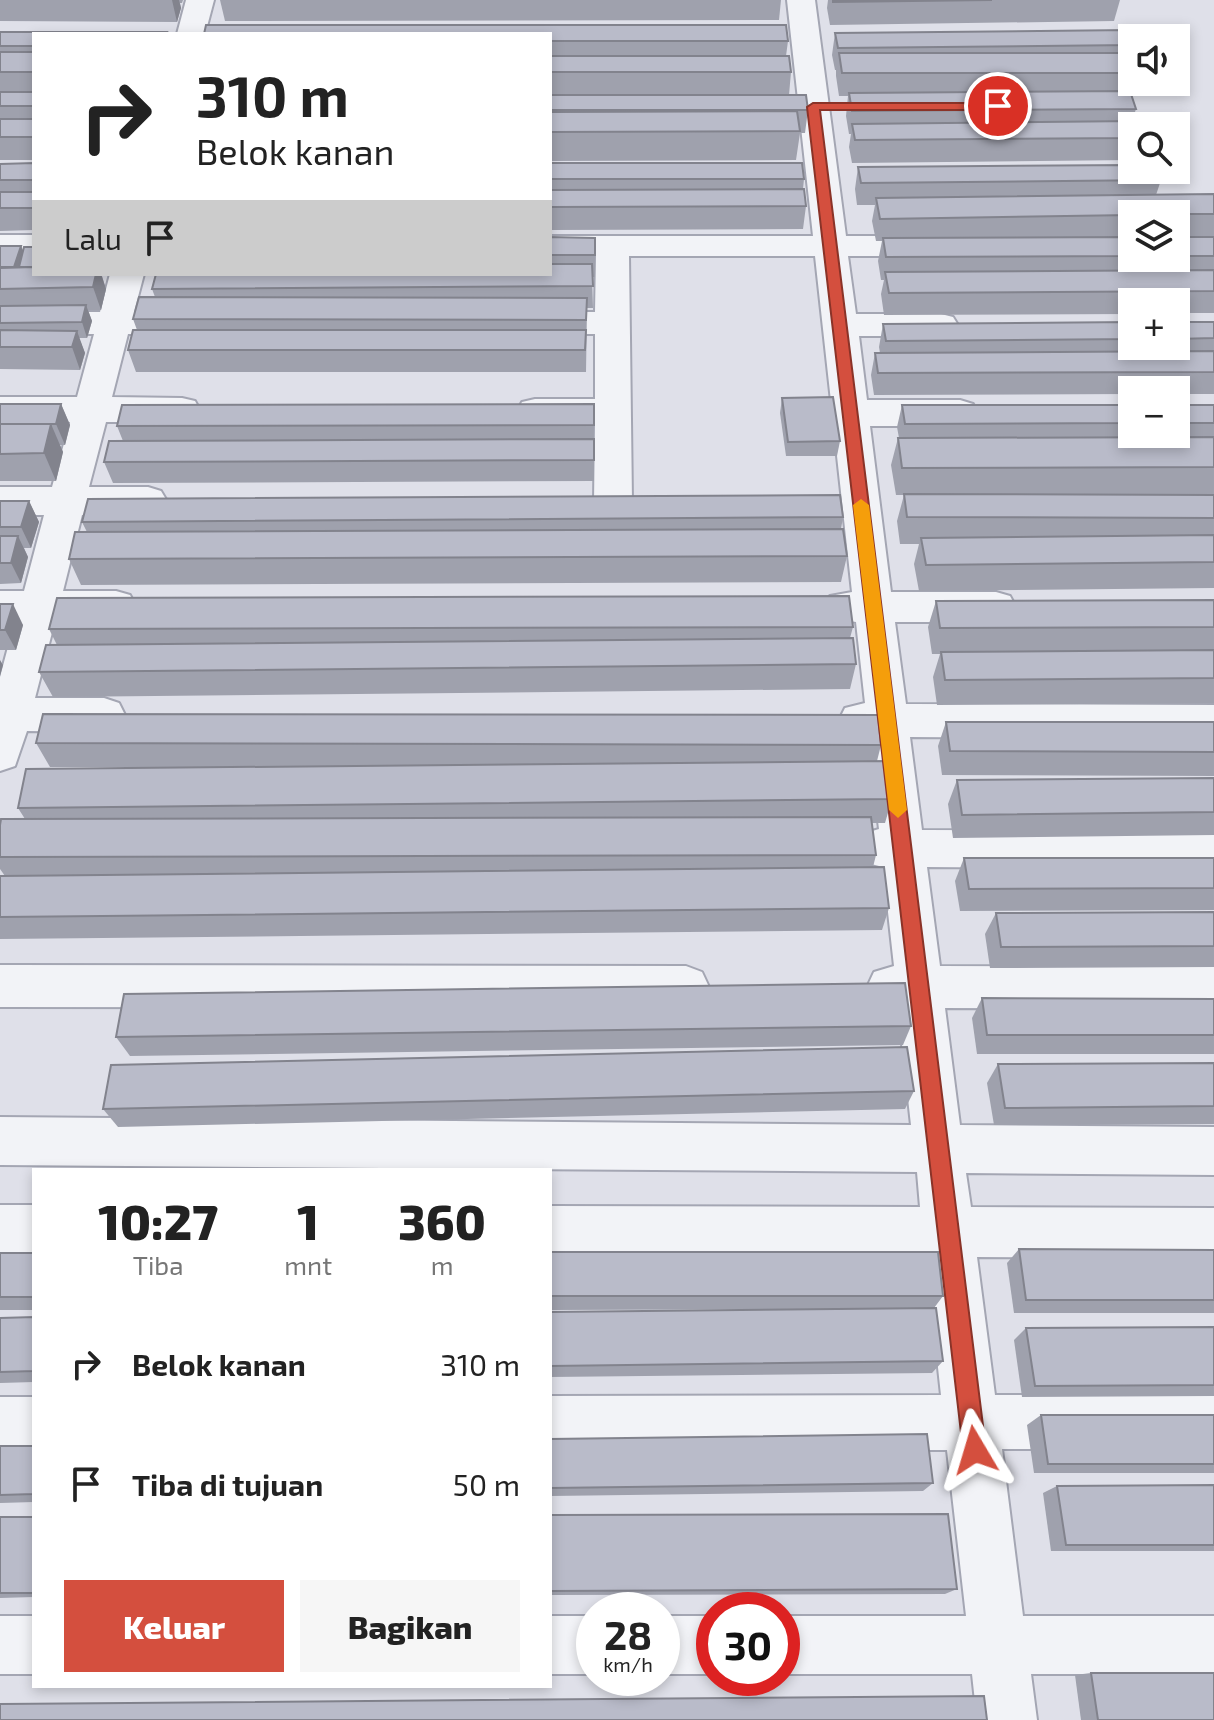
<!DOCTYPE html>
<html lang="id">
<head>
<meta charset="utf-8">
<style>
	:root { --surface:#fff; --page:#f6f6f6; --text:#222; --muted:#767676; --accent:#d44f3e }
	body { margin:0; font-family:"Exo 2",sans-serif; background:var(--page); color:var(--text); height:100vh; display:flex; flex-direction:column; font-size:30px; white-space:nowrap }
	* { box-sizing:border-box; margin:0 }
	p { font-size:26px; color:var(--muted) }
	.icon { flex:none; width:44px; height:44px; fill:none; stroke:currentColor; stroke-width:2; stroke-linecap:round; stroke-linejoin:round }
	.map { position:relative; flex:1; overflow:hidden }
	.panel { position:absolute; left:32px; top:1168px; width:520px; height:520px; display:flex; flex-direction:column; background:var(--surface); border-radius:0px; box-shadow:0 4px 12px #0003 }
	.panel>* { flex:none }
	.guide { position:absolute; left:32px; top:32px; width:520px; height:244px; border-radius:0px; box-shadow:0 4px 12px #0003; background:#fff; color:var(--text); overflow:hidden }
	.buttons { position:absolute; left:1118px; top:24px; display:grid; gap:16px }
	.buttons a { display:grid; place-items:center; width:72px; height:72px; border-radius:0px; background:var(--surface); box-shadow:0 4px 12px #0003; font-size:40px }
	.speed { position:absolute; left:576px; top:1592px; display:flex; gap:16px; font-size:40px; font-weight:700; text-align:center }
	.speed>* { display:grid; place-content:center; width:104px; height:104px; border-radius:50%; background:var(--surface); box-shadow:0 4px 12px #0003; line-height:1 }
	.speed small { font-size:20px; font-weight:400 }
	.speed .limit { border:12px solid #d22; background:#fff; color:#111 }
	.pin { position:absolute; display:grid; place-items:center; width:68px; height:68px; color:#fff; margin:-34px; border:4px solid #fff; border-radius:50%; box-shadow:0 2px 8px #0007 }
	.me { position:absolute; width:88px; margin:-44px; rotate:353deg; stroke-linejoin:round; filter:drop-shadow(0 0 6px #0008) }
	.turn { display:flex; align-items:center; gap:28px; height:168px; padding:0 32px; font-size:36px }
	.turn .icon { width:104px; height:104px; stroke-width:2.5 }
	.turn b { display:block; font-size:56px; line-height:68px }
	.then { display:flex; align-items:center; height:76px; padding:0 32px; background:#0003; gap:16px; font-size:30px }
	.eta { display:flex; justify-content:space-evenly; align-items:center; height:136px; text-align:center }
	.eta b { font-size:48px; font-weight:800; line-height:56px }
	.cta { display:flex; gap:16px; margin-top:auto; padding:16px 32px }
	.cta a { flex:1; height:92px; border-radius:0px; background:var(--accent); color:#fff; font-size:32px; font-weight:800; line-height:92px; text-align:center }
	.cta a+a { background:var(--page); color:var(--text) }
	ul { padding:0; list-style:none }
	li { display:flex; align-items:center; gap:24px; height:120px; padding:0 32px }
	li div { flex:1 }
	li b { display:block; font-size:30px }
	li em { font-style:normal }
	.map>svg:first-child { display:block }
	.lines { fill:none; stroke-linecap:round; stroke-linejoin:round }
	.minor-casing { stroke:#a4a6b3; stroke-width:4 }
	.minor { fill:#f2f3f7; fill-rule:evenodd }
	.wall { fill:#9fa1ad }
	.shaded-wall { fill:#82838d }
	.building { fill:#b9bbc9; stroke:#82838d; stroke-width:2 }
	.route { fill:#d44f3e; stroke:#8a3328; stroke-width:2 }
	.slow { fill:#f59e0b }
</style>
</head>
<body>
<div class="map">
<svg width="1214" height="1720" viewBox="0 0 1214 1720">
	<rect width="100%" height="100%" fill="#dfe0e9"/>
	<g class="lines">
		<defs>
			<g id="minor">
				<path d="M186,0H214L205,34H177Z"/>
				<path d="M787,0H815L846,236H940L952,239L956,246L952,253L940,256H848L856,314H941L953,317L958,325L953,333L941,336H859L867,400H960L973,404L978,413L973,422L960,426H870L891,592H996L1010,596L1016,607L1010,618L996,622H895L906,704L1214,705V739L910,737L922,830L1214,831V869L927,867L940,966L1214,967V1009L945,1008L960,1125L1214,1127V1175L966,1173L971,1207L1214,1208V1258L977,1257L995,1395H1214V1449H1002L1023,1616H1214V1674H1031L1037,1720H977L972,1674H782V1616H966L947,1450H550V1396L941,1395L926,1257L550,1256V1206L920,1207L917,1172L0,1165V1117L911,1125L898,1008L874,1002L867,987L874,972L894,966L883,867L859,861L852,848L859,835L879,829L868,737L845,732L839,720L845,708L865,703L856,622L830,618L824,607L830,596L852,592L815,256H629L632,502L626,512L613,516L600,512L594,502L595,423H535L522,420L517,411L522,402L535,399H595V334H526L514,331L509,323L514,315L526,312H595L596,256H550V236H813Z"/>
				<rect x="0" y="235" width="34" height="20"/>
				<path d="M110,274H144L134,312L206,315L211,323L206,331L194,334H128L112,397L182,398L195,401L200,410L195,419L182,422H106L89,487H148L161,491L167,501L161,511L148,515H82L63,591H116L130,595L136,606L130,617L116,621H55L35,698H104L119,703L125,715L119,727L104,732L27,731L15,766L0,771V677L15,621H0V591H24L44,515H0V487H52L70,422L0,421V397H77L94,334H0V312H100Z"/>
				<path d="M0,965L686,966L702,972L709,987L702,1002L686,1008L0,1007Z"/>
				<rect x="0" y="1205" width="34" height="50"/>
				<rect x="0" y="1397" width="34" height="54"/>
				<rect x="0" y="1616" width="34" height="58"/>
				<rect x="550" y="1616" width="44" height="58"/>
				<rect x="662" y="1616" width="52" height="58"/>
			</g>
		</defs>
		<use href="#minor" class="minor-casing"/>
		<use href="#minor" class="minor"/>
	</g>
	<g class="wall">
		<path d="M0,0H183L182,3H180L181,8L177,22L0,21Z"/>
		<path d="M220,0H781L779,20L225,21Z"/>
		<path d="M828,0H1120L1114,21L830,25L827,8Z"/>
		<path d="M0,32H167V34H34V160H0Z"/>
		<path d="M835,33L1132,38V82H1145L1140,95H1132L1136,109L1132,121V160L852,163L849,147L851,134H849L846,116L848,96H839L836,76V70H835L832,55Z"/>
		<path d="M550,34L788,41L786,56L791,72L789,95H550Z"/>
		<path d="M550,95L808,110L805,133H800L796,160L550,161Z"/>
		<path d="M34,163V230L0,231V164Z"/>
		<path d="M550,163L804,179L803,189L806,206L803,229L550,230Z"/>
		<path d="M858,167L1161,180L1156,195L1214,194V236L1176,237V214H1132V258H1176V237H1214V313H1176V302H1132V314L884,315L881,294L884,280H881L878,261L882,241H876L872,221L875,205H857L855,189Z"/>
		<path d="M550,237L595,238V277H592L593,308H587L586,372H136L128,350L137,330L133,319L155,297L152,289L550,274Z"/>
		<path d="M0,246H21L34,274H112V276H102L106,289L101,310H88L92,321L87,338H79L85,353L80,370L0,369Z"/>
		<path d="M1132,322V346H1176V322H1214V394H1176V390H1132V394L874,395L871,375L875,353H880L879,347L883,324Z"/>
		<path d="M782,398L840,441L837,456H786L780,413Z"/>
		<path d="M0,404H61L70,425L65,445H60L63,452L56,481H0Z"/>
		<path d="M594,404V481L113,483L104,462L123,441L117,426Z"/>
		<path d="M902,405H1132V434H1176V405H1214V588L919,591L914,564L919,544H900L897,521L904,495H896L891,465L898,438H899L897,427Z"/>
		<path d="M0,501H29L39,522L31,548H24L28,557L21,583L0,584Z"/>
		<path d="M843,517L841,529L847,556L841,582L81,585L69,559L87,532L82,522Z"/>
		<path d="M1214,600V703L937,705L933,677L940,654H932L928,627L936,601Z"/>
		<path d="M0,604L23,625L16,650H0Z"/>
		<path d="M853,627L850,638L856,664L850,689L53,697L39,672L57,645L49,629Z"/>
		<path d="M946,722H1214V776L942,775L938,746Z"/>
		<path d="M36,743L881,745L877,761L892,799L885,823H872L876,855L873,867L889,908L882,930L0,939V876H5L0,869V825L25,819L18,808L189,767H50Z"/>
		<path d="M1214,778V835L953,838L948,804L957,780Z"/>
		<path d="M964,858H1214V910L960,911L955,881Z"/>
		<path d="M1214,912V967L990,968L985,934L996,913Z"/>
		<path d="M982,998L1214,999V1054H977L972,1018Z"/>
		<path d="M911,1026L903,1045L130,1056L116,1037Z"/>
		<path d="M1214,1063V1124L994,1125L987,1083L998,1064Z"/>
		<path d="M914,1091L905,1109L118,1127L103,1109Z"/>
		<path d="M1019,1249L1214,1250V1313H1014L1007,1263Z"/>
		<path d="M550,1252L943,1296L934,1308L943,1361L932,1373L550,1377V1312L814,1309L550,1310Z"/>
		<rect x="0" y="1253" width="34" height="57"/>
		<path d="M34,1317V1382L0,1383V1318Z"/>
		<path d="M1214,1327V1396L1022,1397L1014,1340L1026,1328Z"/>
		<path d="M1041,1415H1214V1473H1034L1027,1425Z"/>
		<path d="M550,1439L933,1483L923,1491L550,1496Z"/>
		<path d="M0,1446H34V1502L0,1503Z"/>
		<path d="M1214,1485V1551H1051L1043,1493L1057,1486Z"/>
		<path d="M550,1515L957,1589L945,1594L550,1595Z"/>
		<path d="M0,1517H34V1597L0,1598Z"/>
		<path d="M1091,1673L1214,1720H1081L1075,1675Z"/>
	</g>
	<g class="shaded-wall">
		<path d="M172,0H179L181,8L177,22Z"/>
		<path d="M21,246L24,254L17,275L14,267Z"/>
		<path d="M96,274H101L106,289L101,310L93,287Z"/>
		<path d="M86,305L92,321L87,338L82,322Z"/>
		<path d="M77,331L85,353L80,370L72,347Z"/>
		<path d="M61,404L70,425L65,445L56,424Z"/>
		<path d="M51,424L63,452L56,481L44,453Z"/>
		<path d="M29,501L39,522L31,548L21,527Z"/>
		<path d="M18,536L28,557L21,583L11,563Z"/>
		<path d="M13,604L23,625L16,650L5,630Z"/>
		<path d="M0,660L3,665L0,676Z"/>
	</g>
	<g class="building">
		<path d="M833,0H992L833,2Z"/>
		<path d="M206,25H786L788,41H550V34H204Z"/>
		<path d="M1131,30L1134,38H1132V45L838,48L835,33Z"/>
		<path d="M0,32H167L166,34H34V46H0Z"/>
		<rect x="0" y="52" width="34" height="20"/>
		<path d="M839,53H1132V73H842Z"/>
		<path d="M550,56H789L791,72H550Z"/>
		<path d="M1130,91L1136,109L852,111L849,93Z"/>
		<rect x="0" y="92" width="34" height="14"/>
		<path d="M550,95H806L808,110H550Z"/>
		<path d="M797,111L800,131L550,132V112Z"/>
		<rect x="0" y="119" width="34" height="18"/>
		<path d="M1136,121L1138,126H1132V138L855,140L852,124Z"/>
		<path d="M34,163V180H0V164Z"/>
		<path d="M550,163H802L804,179H550Z"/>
		<path d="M1132,165V170H1157L1161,180L861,183L858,167Z"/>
		<path d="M804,189L806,206L550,207V190Z"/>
		<rect x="0" y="192" width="34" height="16"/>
		<path d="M1214,194V214H1132V215L880,219L876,198Z"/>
		<path d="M550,237L595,238V255H550Z"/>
		<path d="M1132,237V256L886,257L883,238Z"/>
		<rect x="1176" y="237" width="38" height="19"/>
		<path d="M0,246H21L14,267H0Z"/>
		<path d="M24,247H34V267H19Z"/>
		<path d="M550,264H592L593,286L152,289L156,274H550Z"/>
		<path d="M34,267V274H96L93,287L0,289V268Z"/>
		<path d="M1214,270V291L889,293L885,272Z"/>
		<path d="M139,297L587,298L586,320L133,319Z"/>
		<path d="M86,305L82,322L0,323V306Z"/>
		<path d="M1132,322V339L886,341L883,324Z"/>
		<path d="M1176,322H1214V338L1176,339Z"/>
		<path d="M0,330L77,331L72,347H0Z"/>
		<path d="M133,330H586L585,350H128Z"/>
		<path d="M1214,351V372L878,373L875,353Z"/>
		<path d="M833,397L840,441L788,442L782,398Z"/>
		<path d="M0,404H61L56,424H0Z"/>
		<path d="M594,404V425L117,426L122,405Z"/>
		<path d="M902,405H1132V423L905,424Z"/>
		<rect x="1176" y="405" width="38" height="18"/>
		<path d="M0,424H51L44,453L0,454Z"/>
		<path d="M1214,437V467L902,468L898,438Z"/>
		<path d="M594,439V460L104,462L109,441Z"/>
		<path d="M904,494L1214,495V518L907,517Z"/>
		<path d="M840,495L843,517L82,522L88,499Z"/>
		<path d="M0,501H29L21,527H0Z"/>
		<path d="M843,529L847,556L69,559L75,532Z"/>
		<path d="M1214,535V562L926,565L921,538Z"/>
		<path d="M0,536H18L11,563H0Z"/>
		<path d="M849,596L853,627L49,629L57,598Z"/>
		<path d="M1214,600V627L940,628L936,601Z"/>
		<path d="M0,604H13L5,630H0Z"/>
		<path d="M853,638L856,664L39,672L46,645Z"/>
		<path d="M1214,650V678L945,680L941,652Z"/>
		<path d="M43,714L878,715L881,745L36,743Z"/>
		<path d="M946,722H1214V752L950,751Z"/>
		<path d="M888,761L892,799L18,808L26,769Z"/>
		<path d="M1214,778V812L962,815L957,780Z"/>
		<path d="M871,817L876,855L0,857V825L1,819Z"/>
		<path d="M964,858H1214V888L969,889Z"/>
		<path d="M884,867L889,908L0,917V876Z"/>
		<path d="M1214,912V946L1001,947L996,913Z"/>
		<path d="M905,983L911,1026L116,1037L124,994Z"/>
		<path d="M982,998L1214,999V1035H987Z"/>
		<path d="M907,1047L914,1091L103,1109L111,1065Z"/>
		<path d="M1214,1063V1106L1005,1108L998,1064Z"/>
		<path d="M1019,1249L1214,1250V1300H1026Z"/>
		<path d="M550,1252H938L943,1296H550Z"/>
		<rect x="0" y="1253" width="34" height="44"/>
		<path d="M936,1308L943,1361L550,1366V1312Z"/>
		<path d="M34,1317V1371L0,1372V1318Z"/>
		<path d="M1214,1327V1385L1035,1386L1026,1328Z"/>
		<path d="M1041,1415H1214V1464H1048Z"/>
		<path d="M927,1434L933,1483L550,1488V1439Z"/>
		<path d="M0,1446H34V1494L0,1495Z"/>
		<path d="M1214,1485V1545H1066L1057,1486Z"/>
		<path d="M948,1514L957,1589L550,1591V1515Z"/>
		<rect x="0" y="1517" width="34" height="76"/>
		<path d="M1091,1673H1214V1720H1098Z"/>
		<path d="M984,1696L987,1720H0V1704Z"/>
	</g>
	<path class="route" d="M813,103H998L1004,106L998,110H820L986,1450L983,1458L975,1461L967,1458L963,1450L807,107Z"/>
	<path class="slow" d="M861,499L869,505L907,810L898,818L889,810L853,505Z"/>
</svg>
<div class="buttons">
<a><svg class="icon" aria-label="sound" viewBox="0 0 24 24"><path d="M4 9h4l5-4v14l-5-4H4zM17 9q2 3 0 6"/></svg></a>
<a><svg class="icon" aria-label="search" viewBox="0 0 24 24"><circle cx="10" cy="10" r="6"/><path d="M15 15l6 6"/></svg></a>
<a><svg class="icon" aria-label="layers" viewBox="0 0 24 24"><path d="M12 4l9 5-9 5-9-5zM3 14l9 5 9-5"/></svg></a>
<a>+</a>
<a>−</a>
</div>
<div class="speed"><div>28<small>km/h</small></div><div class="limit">30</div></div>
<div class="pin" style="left:998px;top:106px;background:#d93025"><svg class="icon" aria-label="arrive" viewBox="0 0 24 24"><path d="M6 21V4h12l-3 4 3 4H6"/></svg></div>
<svg class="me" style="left:975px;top:1450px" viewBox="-20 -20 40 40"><path d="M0-17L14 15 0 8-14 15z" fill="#d44f3e" stroke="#fff" stroke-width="4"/></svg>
<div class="guide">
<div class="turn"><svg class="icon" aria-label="right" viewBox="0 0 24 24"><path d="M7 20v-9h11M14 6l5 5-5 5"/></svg><div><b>310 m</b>Belok kanan</div></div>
<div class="then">Lalu<svg class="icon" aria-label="arrive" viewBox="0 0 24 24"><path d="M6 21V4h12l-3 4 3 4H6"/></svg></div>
</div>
<section class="panel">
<div class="eta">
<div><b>10:27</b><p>Tiba</p></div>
<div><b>1</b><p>mnt</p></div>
<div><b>360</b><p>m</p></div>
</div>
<ul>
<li><svg class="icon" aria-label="right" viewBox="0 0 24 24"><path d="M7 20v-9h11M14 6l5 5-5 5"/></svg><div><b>Belok kanan</b></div><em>310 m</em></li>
<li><svg class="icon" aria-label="arrive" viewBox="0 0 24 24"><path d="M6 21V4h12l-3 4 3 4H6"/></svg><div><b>Tiba di tujuan</b></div><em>50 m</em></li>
</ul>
<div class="cta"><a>Keluar</a><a>Bagikan</a></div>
</section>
</div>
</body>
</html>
